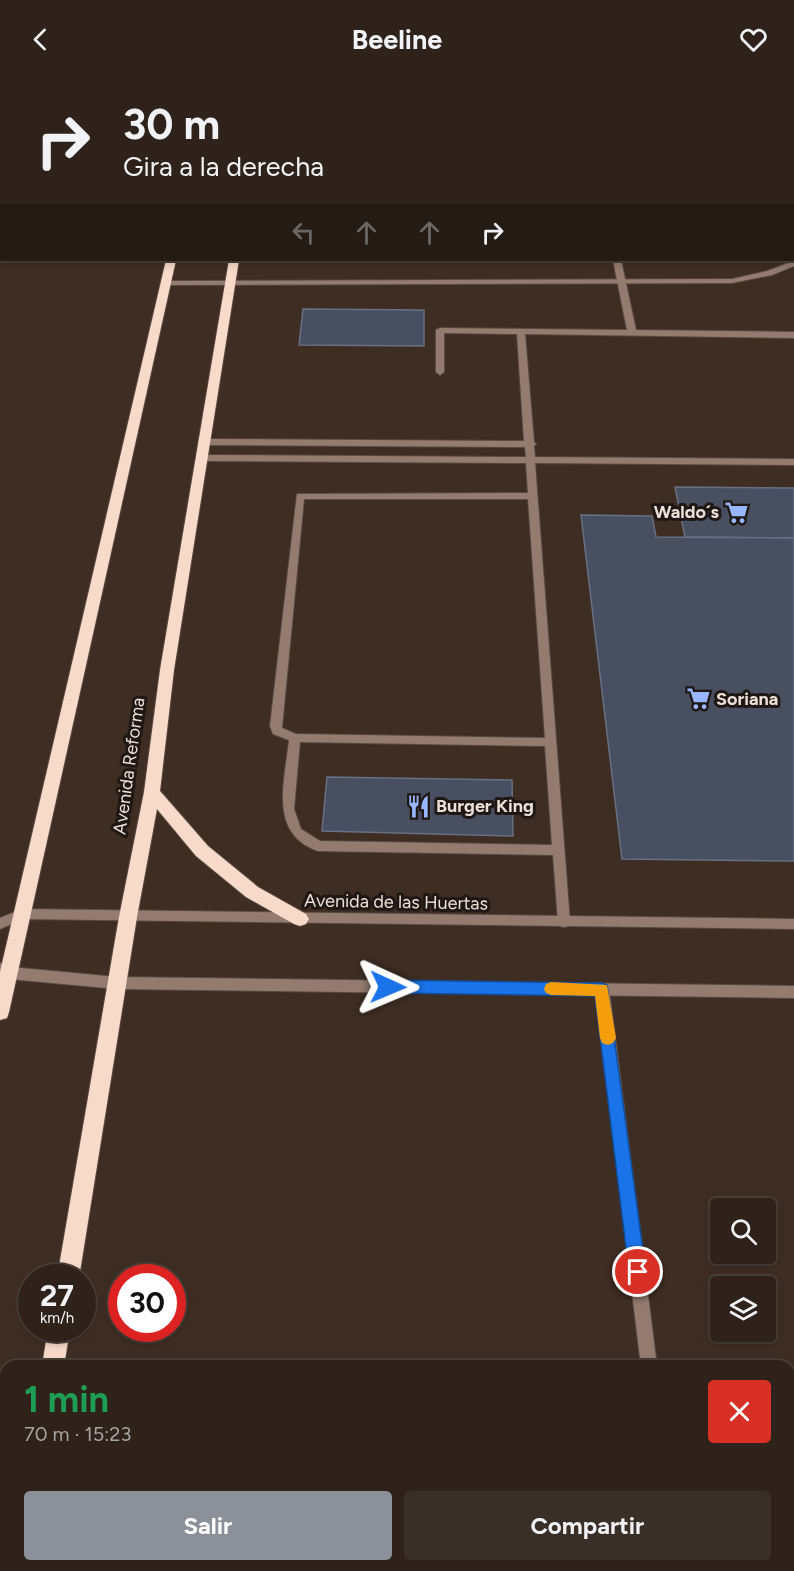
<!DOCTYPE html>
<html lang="es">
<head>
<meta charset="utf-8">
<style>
	:root { --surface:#2e221a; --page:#3a2f27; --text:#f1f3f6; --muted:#a7a4a2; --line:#493f39; --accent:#8c9099 }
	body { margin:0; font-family:Figtree,sans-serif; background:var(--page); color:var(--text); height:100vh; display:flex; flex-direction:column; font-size:22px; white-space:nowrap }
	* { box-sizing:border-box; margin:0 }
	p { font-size:20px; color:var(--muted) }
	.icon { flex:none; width:33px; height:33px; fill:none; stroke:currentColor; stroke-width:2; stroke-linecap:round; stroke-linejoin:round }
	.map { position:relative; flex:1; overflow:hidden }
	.drawer { position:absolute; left:0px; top:1282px; width:795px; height:212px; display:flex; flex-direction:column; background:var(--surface); border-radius:18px 18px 0 0; box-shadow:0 3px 9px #0003,0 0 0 2px var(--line) }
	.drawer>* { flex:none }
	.banner { position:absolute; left:0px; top:0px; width:795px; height:183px; box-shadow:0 3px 9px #0003,0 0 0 2px var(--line); background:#2e221a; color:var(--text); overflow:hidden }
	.tools { position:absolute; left:710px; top:1120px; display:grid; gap:12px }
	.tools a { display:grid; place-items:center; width:66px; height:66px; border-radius:6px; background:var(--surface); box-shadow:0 3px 9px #0003,0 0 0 2px var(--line); font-size:30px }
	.speed { position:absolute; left:18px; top:1186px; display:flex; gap:12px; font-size:30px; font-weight:700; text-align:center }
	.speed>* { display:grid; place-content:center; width:78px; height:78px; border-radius:50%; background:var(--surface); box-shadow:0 3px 9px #0003,0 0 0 2px var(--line); line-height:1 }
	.speed small { font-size:15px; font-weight:400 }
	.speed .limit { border:9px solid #d22; background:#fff; color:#111 }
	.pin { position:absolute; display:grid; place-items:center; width:51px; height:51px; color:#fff; margin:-26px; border:3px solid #fff; border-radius:50%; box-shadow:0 2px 6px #0007 }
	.me { position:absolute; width:66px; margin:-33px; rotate:91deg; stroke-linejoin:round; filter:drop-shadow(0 0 4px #0008) }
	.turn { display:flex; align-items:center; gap:21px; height:126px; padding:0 24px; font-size:27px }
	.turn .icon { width:78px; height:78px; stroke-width:2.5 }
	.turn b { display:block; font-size:42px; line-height:51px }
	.lanes { display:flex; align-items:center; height:57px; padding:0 24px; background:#0003; justify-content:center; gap:30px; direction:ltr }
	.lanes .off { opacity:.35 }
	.round { display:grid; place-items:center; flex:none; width:63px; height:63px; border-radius:6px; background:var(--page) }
	.head { display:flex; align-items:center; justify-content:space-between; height:102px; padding:0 24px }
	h1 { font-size:36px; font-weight:700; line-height:45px; color:#1e9e55 }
	.action { display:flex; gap:12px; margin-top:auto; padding:12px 24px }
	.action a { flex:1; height:69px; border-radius:6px; background:var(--accent); color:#fff; font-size:24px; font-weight:700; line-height:69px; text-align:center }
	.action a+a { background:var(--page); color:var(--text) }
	header { display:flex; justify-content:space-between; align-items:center; height:78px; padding:0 24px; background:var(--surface); font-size:27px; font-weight:700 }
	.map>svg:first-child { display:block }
	.building { fill:#474f60; stroke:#687083; stroke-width:1.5 }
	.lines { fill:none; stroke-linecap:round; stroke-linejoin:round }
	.service-casing { stroke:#5a4a40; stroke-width:2 }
	.minor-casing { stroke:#5a4a40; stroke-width:2 }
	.trunk-casing { stroke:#5a4a40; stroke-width:2 }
	.service { fill:#937c6f; fill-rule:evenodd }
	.minor { fill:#937c6f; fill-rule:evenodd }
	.trunk { fill:#f8daca; fill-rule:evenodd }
	.route { fill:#1a73e8; stroke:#114b97; stroke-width:1.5 }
	.slow { fill:#f59e0b }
	.labels { text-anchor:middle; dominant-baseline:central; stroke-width:6; stroke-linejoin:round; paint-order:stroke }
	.poi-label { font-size:18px; font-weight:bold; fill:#ece0d9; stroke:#1f1713; text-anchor:start }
	.street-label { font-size:18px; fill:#ece0d9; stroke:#1f1713 }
</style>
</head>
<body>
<header><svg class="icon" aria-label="back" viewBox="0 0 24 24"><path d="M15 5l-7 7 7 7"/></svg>Beeline<svg class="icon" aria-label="heart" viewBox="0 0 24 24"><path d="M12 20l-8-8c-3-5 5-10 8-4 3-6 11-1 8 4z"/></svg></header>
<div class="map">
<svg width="794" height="1493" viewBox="0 0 794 1493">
	<rect width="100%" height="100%" fill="#3e2d23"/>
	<g class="building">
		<path d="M420,0H794V23V2Z"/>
		<path d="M303,231L424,232V268L299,267Z"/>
		<path d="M675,409L794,410V460L685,459Z"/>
		<path d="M581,437L652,438L656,459L794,460V783L622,781Z"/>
		<path d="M327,699L512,702L513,758L322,753Z"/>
	</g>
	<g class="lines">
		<defs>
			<g id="service">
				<rect x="391" y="0" width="6" height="2"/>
				<path d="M613,182H621L636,252L794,254V260L525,256L534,364L536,366L534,368L535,379L794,381V387L535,385L570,844L569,848L564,849L559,848L558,844L553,777L318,773C268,756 285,703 289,662L273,656L270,648L297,416L528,415L526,385L201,383L196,380L201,377L526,379L525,369L203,367L198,364L203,361L524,363L517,256L444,255V294L440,297L436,294V252L440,250L627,252ZM304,421H528L545,660L296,656L282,650ZM300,664L545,668L552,767L320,763L301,751L294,731Z"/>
				<path d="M602,905L607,907L609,911L657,1288H641L595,911L597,907Z"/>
				<rect x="666" y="1488" width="18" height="5"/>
			</g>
			<g id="minor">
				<path d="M794,183V188L772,197L732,205L166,207L162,205L166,203L732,201L767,193Z"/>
				<path d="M22,831L794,841V851L23,841L0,851V840Z"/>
				<path d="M0,885L10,889L117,899L794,908V920L117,911L9,901L0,897Z"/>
			</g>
			<g id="trunk">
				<path d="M209,0H217L208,2Z"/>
				<path d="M262,0H270L261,2Z"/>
				<path d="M166,182H176L9,934L7,940L0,942V894Z"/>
				<path d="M229,182H239L174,592L160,713L208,768L258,809L306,836L309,841L306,846L300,848L294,846L246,819L196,778L157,731L137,839L79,1200H57L119,839L144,714L160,592Z"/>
				<path d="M48,1251H70L64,1288H42Z"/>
				<path d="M8,1488H32L31,1493H7Z"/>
			</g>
		</defs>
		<use href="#service" class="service-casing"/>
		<use href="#minor" class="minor-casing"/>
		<use href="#trunk" class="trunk-casing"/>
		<use href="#service" class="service"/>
		<use href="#minor" class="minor"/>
		<use href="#trunk" class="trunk"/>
	</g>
	<path class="route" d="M388,902L602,905L607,907L646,1194L644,1200L638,1203L631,1200L629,1194L595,918L388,915L383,913L381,909L383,904Z"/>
	<path class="slow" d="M551,904L607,907L616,960L613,965L608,967L602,965L600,960L595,918L551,917L546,915L544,911L546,906Z"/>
	<defs>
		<symbol id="supermarket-bare" viewBox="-9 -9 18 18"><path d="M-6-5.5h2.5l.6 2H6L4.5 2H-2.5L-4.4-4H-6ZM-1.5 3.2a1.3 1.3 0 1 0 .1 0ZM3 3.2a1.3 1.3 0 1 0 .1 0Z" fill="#97b6fd" stroke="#1f1713" stroke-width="2.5" paint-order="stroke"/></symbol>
		<symbol id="restaurant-bare" viewBox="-9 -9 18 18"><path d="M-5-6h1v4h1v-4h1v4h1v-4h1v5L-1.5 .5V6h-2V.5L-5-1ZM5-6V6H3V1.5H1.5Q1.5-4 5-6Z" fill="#97b6fd" stroke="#1f1713" stroke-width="2.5" paint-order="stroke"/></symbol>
	</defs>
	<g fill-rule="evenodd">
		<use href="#supermarket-bare" x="720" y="418" width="33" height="33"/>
		<use href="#supermarket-bare" x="682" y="604" width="33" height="33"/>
		<use href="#restaurant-bare" x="402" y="712" width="33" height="33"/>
	</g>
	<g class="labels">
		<g class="poi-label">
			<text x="719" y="434" text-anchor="end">Waldo´s</text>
			<text x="716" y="621">Soriana</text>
			<text x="436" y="728">Burger King</text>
		</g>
		<g class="street-label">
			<text transform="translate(129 688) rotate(-82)">Avenida Reforma</text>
			<text transform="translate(396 824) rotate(1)">Avenida de las Huertas</text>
		</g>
	</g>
</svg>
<div class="tools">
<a><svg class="icon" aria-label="search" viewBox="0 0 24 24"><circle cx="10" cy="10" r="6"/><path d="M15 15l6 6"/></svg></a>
<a><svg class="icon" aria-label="layers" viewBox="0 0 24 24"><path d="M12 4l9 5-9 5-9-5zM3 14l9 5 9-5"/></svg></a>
</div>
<div class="speed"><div>27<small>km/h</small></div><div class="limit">30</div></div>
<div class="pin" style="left:638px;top:1194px;background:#d93025"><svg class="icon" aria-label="arrive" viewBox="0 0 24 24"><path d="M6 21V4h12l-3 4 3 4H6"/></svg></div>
<svg class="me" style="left:388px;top:909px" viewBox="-20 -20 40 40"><path d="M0-17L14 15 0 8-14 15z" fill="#1a73e8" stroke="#fff" stroke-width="4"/></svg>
<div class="banner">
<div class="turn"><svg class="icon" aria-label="right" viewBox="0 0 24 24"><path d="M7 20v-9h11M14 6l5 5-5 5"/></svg><div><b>30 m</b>Gira a la derecha</div></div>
<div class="lanes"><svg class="icon off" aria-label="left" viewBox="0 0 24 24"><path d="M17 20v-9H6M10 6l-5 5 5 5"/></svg><svg class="icon off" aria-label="ahead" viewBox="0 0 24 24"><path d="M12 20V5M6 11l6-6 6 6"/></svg><svg class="icon off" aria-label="ahead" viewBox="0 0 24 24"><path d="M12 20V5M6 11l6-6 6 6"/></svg><svg class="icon" aria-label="right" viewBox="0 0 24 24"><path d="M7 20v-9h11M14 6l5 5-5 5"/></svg></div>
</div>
<section class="drawer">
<div class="head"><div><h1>1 min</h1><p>70 m · 15:23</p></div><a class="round" style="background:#d93025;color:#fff"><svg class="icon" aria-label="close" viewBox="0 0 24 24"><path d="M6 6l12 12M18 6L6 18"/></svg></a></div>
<div class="action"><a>Salir</a><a>Compartir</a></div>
</section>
</div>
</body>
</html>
